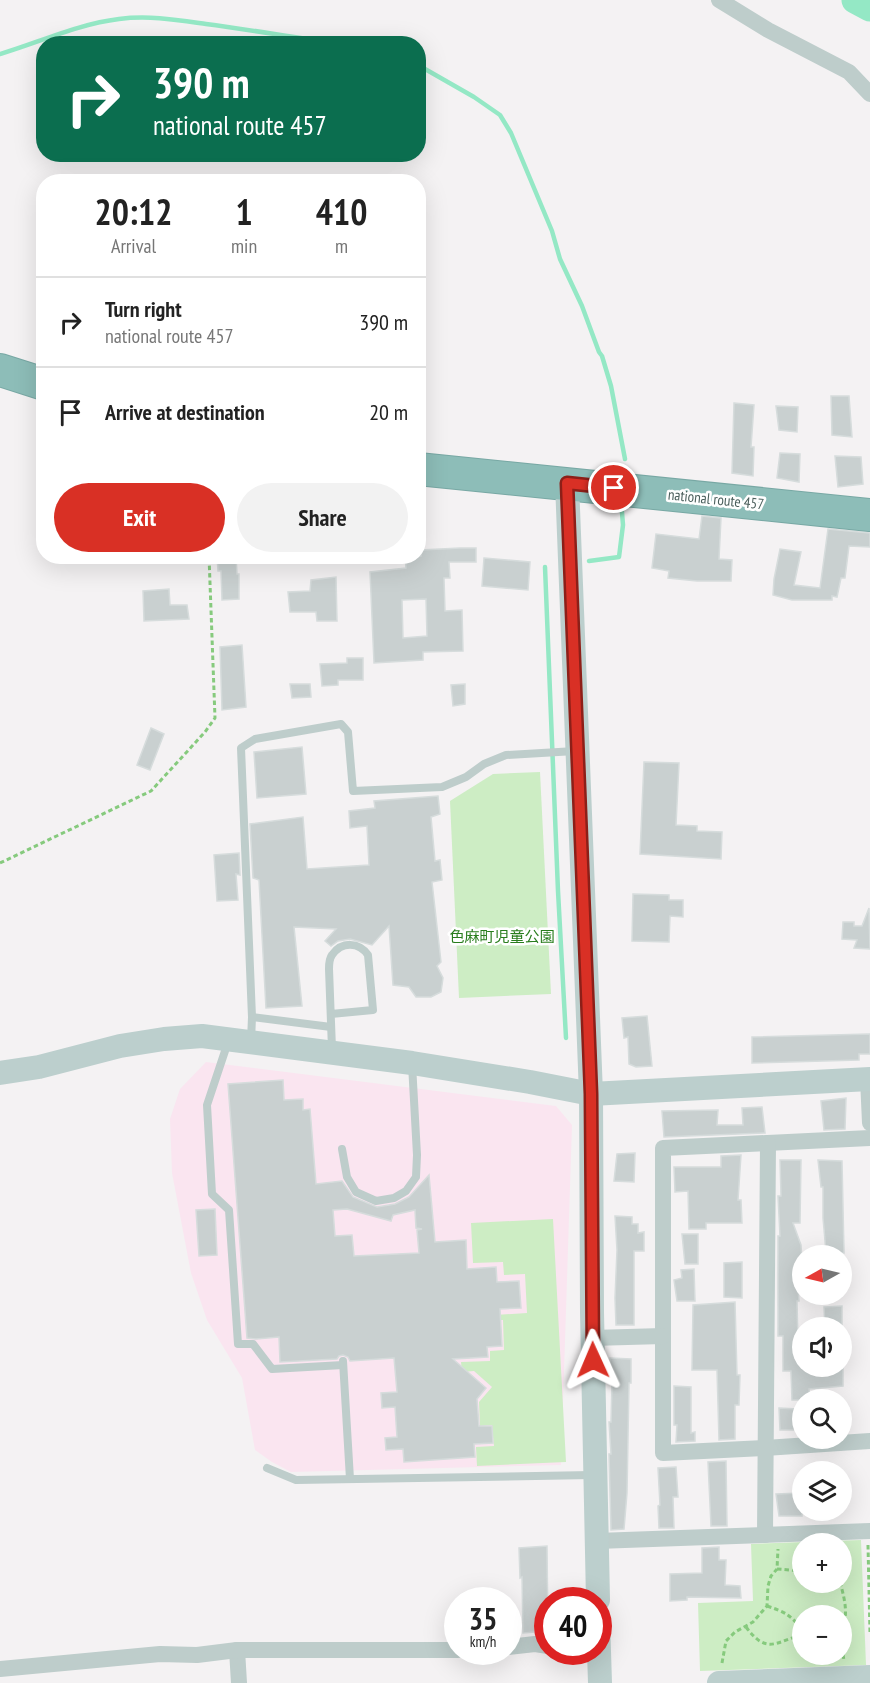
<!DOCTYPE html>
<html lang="en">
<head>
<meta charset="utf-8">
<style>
	:root { --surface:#fff; --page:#f2f2f2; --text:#222; --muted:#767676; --line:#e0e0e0; --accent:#d93025 }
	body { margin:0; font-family:"PT Sans Narrow","Noto Sans JP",sans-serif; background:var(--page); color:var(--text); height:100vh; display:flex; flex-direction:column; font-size:22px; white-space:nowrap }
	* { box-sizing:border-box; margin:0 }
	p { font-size:20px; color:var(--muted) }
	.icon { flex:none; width:33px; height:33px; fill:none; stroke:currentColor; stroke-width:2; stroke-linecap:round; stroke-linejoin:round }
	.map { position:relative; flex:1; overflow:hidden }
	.panel { position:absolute; left:36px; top:174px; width:390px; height:390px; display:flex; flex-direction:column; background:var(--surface); border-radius:24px; box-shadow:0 6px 24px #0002 }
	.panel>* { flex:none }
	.guide { position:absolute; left:36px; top:36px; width:390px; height:126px; border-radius:24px; box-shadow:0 6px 24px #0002; background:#0b6e4f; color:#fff; overflow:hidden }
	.needle { width:39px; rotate:262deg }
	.buttons { position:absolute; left:792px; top:1245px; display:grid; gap:12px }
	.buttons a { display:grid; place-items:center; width:60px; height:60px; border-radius:50%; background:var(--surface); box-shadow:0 6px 24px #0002; font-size:30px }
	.speed { position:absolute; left:444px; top:1587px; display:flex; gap:12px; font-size:30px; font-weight:700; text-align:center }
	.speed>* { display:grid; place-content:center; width:78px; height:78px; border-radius:50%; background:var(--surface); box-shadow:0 6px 24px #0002; line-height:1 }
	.speed small { font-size:15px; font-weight:400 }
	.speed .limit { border:9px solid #d22; background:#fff; color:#111 }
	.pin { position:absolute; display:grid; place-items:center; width:51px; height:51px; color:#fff; margin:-26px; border:3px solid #fff; border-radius:50%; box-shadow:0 2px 6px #0007 }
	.me { position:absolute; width:66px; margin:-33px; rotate:359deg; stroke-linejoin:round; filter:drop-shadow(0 0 4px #0008) }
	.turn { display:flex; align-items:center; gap:21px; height:126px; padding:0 18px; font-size:27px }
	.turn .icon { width:78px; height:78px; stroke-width:2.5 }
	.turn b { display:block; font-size:42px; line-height:51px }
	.eta { display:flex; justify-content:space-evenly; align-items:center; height:102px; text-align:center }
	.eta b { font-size:36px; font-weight:700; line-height:42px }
	.primary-button { display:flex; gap:12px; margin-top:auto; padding:12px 18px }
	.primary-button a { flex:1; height:69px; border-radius:36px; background:var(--accent); color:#fff; font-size:24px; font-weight:700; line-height:69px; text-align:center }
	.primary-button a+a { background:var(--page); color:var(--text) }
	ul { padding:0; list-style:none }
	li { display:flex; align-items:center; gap:18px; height:90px; padding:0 18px; border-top:2px solid var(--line) }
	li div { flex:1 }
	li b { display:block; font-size:22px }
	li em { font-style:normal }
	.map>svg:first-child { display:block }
	.medical { fill:#fae5f0 }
	.green { fill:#cdedc4; fill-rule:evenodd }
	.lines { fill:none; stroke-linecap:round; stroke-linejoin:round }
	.stream { stroke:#94e8c5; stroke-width:4.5 }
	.river { stroke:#94e8c5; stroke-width:27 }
	.building { fill:#c9d0d0; stroke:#d6dcdc; stroke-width:1.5; fill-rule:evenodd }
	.highway-casing { stroke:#78a8a4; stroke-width:34 }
	.path { stroke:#86ca7d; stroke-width:3; stroke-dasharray:4.5 3; stroke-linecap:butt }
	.lane { stroke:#becdcb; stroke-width:8 }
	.street { stroke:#becdcb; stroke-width:16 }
	.secondary { stroke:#bccfcd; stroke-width:24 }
	.highway { stroke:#8dbdb8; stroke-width:32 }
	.route-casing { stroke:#8d1f18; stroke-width:15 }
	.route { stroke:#d93025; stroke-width:10 }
	.labels { text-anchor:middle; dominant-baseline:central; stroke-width:5; stroke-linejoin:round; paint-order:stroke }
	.street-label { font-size:15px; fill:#4a5e5b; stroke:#fff }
	.park-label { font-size:15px; fill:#297d1d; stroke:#fff }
</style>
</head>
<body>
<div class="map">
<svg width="870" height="1683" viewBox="0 0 870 1683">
	<rect width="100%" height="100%" fill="#f4f2f3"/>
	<path class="medical" d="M206,1062L556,1106L572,1125L561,1465L291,1472L272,1462L255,1450L242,1378L207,1320L191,1273L172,1173L170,1119L180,1089Z"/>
	<g class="green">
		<path d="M540,772L551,994L459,998L450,801L493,774Z"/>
		<path d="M553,1219L566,1462L477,1466L476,1447L494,1446L492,1425L480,1426L479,1402L492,1387L474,1371L462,1372L461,1362L490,1361V1351L504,1350L503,1320H495V1315L527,1313L525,1274L504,1275L503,1262L473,1263L471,1223Z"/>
		<path d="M861,1540L866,1665L700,1671L698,1603L753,1601L751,1544ZM802,1544H842V1582H802ZM802,1616H842V1654H802Z"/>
	</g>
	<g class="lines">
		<g class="stream">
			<path d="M0,54C40,42 78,24 119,19C149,15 178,20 206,24C252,30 297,38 343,44"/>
			<path d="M418,65L474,97L500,115L511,133L552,231L560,259L582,306L599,352L602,356L611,386L625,459"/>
			<path d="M589,561L619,557L623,525L621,500"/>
			<path d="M545,567L558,891L566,1038"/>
		</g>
		<path class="river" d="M855,0L870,8"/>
	</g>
	<g class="building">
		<path d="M831,396H849L852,437L832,435Z"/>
		<path d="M734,403L754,405L751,447H754L753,476L732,473Z"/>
		<path d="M776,406L798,407L797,432L779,430Z"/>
		<path d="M780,453L800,454L799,482L777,478Z"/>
		<path d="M835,456L861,457L863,484L838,487Z"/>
		<path d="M702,516L721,518L719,559L732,560L731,581H697L668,578L669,571L652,568L656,534L699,539Z"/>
		<path d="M828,529L870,533V547L849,546L845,578H841L837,597L832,596V600H792L773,595L774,579L780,549L801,552L794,585L820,588Z"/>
		<path d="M460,548H476V562H449L450,578H444L445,611L462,610L463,651L423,652V660L374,663L370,572L406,568L405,556H421V550ZM426,599L427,636L403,638L402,600Z"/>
		<path d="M217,556H236L237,574H239V599L222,600L221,571H218Z"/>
		<path d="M484,558L530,562L528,590L482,586Z"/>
		<path d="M336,577L337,621H317L316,612H290L288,592L310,591L311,580Z"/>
		<path d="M169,589L170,605H187L189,619L144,621L143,591Z"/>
		<path d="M242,645L246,707L222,710L220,647Z"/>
		<path d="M347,658H363V680H338V685L322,686L320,664L347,663Z"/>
		<path d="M290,684H310L311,697L292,698Z"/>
		<path d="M465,684V704L453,706L451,685Z"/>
		<path d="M151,728L164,734L150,770L137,765Z"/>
		<path d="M302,747L306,794L257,798L254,752Z"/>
		<path d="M644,762L679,763L676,825L697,826V831L722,832L721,859L640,854Z"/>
		<path d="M438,796L440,814L431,817L435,861L440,860L442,880L432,882L441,962L437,966L443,978L441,992L431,997H416L409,987L393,985L389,926L372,945L350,939L338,941L331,946L325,941L336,929L294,927L302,1006L266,1008L259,880L253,878L250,824L303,817L307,869L369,865L367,826L350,828L349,811L375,808L374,801Z"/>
		<path d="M239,853L240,875L236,874L238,900L217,901L214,855Z"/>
		<path d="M633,894L669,895V900H683V917L670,916L669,942L632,941Z"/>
		<path d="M869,908L870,949L854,948L857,940L842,939L843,922H854V926H862Z"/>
		<path d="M647,1016L652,1066L636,1067L629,1064L628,1037L624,1038L622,1018Z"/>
		<path d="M870,1034V1054H859V1060L752,1063V1037Z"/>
		<path d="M283,1080L284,1100L303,1099V1110L310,1109L316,1184L342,1181L353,1197L377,1207L395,1204L409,1197L429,1175L435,1242L466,1240L467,1269L496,1267L497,1282L519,1281L521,1308L500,1309L502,1346L487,1347L488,1357L453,1359L486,1388L477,1399L479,1426H492L493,1443L474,1444L475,1457L404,1462L403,1449L386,1450L385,1438L397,1437L395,1407L382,1408L381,1393L397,1392L394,1358L350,1361L348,1357L343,1355L339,1356L337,1359L280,1362L279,1337L256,1339L247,1338L228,1084ZM347,1209L391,1221L393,1215L415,1210L416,1228L422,1229L417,1230L419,1253L354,1256L352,1235L335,1236L333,1210Z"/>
		<path d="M846,1098L845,1129L824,1130L821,1101Z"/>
		<path d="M762,1107L765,1133L664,1137L662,1111L718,1110L717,1125H743L742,1108Z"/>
		<path d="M635,1153L634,1182L614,1181L617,1154Z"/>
		<path d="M741,1155L738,1200H741L742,1223H706V1229H689L688,1191L675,1192L674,1167H721V1156Z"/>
		<path d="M780,1160H801L800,1223H793L801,1245L802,1263H796L799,1301H797L798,1344L802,1343V1366H843V1386L809,1389L810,1400H792L791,1371H783V1336H778V1236H780L778,1196H781Z"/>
		<path d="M818,1160L842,1161L844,1253L826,1252L823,1218V1187H821Z"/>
		<path d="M215,1209L217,1255L199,1256L196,1210Z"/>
		<path d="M615,1216L632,1217V1224H638V1233L644,1232V1251H634V1325H616L615,1298L617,1250Z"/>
		<path d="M682,1234H698V1264H685Z"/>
		<path d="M742,1262V1298L724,1297V1263Z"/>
		<path d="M694,1269L695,1301H677L674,1280L682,1278L681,1270Z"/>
		<path d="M735,1302L737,1375H740L739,1405H735V1439L719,1440L717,1370H692L693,1305Z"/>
		<path d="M842,1306V1328H825L824,1307Z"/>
		<path d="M610,1358L631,1359V1383H629L627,1493L624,1529L611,1530L609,1454H611L609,1422H611L612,1381Z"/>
		<path d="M674,1386L691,1387V1433L695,1432V1441L676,1442L677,1425H674Z"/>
		<path d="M779,1408L797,1409L795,1430H780Z"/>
		<path d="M726,1461L727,1526H711L708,1462Z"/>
		<path d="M676,1467L678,1497H673L674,1528H659L658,1506L660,1505L658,1468Z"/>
		<path d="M802,1493V1516H779L776,1494Z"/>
		<path d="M547,1546L548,1631L523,1633L522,1577L520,1578L519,1548Z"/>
		<path d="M719,1547V1560H726L725,1585L740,1586L741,1598L687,1597V1600L670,1601V1574L702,1573V1548Z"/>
	</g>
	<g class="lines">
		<defs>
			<g id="highway">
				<path d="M0,370L44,384"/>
				<path d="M418,469L870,515"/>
			</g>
		</defs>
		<use href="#highway" class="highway-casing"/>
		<g class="path">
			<path d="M0,863L151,791L205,732L215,718L209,556"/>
			<path d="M868,1545L870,1633"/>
			<path d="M777,1569L802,1571"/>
			<path d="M840,1582C844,1597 849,1614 842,1628"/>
			<path d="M767,1606C785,1612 791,1615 802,1630"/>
			<path d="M746,1627C767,1655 775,1642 802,1635"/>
			<path d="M842,1647L844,1661"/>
			<path d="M722,1663L726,1641L735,1632L753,1622L767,1606L768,1586L771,1576L777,1569L778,1549"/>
		</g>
		<g class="lane">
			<path d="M331,1014L373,1010L368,955C359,942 342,941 332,955C329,959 329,964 329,969L332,1049"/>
			<path d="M252,1017L331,1027"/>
			<path d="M251,1041L252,1017L241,748L255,739L341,724L348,732L353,791L442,787L466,777L484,764L506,755L575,751"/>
			<path d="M228,1042L207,1105L212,1194L229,1210L238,1344H253L272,1369L343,1365"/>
			<path d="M342,1149L347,1177L356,1192L376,1201L394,1198L406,1191L416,1177L417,1155L412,1064"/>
			<path d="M343,1361L350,1479"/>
			<path d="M267,1468L296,1480L592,1475"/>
		</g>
		<g class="street">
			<path d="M719,0L768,30L849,72L870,94"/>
			<path d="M868,1079L870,1123"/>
			<path d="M870,1138L663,1148V1453L765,1448L870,1441"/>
			<path d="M592,1338L663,1336"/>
			<path d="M765,1535L768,1143"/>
			<path d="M597,1541L870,1531"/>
			<path d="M508,1647L535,1644L548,1646"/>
			<path d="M237,1650L239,1683"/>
			<path d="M0,1669L160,1654L197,1655L237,1650H458"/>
		</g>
		<g class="secondary">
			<path d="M567,483L591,1094L592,1312L598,1600"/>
			<path d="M0,1073L39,1067L120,1046L164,1039L202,1036L412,1063L530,1082L591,1094L870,1079"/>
			<path d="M598,1620L600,1683"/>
			<path d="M719,1683L870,1677"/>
		</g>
		<use href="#highway" class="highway"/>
	</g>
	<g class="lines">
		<defs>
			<path id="route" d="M593,1360L591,1094L567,483L614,488"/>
		</defs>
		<use href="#route" class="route-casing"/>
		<use href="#route" class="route"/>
	</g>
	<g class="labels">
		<g class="street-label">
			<text transform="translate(716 499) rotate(6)">national route 457</text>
		</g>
		<g class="park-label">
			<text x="502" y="936">色麻町児童公園</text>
		</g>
	</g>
</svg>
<div class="buttons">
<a><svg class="needle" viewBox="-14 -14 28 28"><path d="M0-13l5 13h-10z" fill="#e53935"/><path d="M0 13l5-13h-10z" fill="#767676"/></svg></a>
<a><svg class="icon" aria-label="sound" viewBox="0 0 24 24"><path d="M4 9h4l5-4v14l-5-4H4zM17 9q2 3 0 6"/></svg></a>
<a><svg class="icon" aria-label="search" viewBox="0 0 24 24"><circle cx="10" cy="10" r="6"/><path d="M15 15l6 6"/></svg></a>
<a><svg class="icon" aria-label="layers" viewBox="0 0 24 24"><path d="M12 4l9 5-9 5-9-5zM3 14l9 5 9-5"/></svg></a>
<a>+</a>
<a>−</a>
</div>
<div class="speed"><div>35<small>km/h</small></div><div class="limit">40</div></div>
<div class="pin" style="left:614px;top:488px;background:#d93025"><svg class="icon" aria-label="arrive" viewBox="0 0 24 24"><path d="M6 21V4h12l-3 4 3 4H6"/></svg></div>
<svg class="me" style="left:593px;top:1360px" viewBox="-20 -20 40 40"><path d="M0-17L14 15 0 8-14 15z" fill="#d93025" stroke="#fff" stroke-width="4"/></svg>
<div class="guide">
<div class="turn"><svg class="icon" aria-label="right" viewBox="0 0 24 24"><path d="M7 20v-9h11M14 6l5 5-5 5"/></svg><div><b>390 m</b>national route 457</div></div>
</div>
<section class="panel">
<div class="eta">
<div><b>20:12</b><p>Arrival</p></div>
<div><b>1</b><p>min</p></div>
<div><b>410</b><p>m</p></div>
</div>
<ul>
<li><svg class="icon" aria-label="right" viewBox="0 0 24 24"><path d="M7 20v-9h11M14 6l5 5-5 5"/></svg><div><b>Turn right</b><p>national route 457</p></div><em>390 m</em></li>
<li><svg class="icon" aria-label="arrive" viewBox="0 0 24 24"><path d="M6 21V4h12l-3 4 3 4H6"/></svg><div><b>Arrive at destination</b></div><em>20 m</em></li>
</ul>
<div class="primary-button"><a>Exit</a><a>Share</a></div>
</section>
</div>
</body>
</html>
